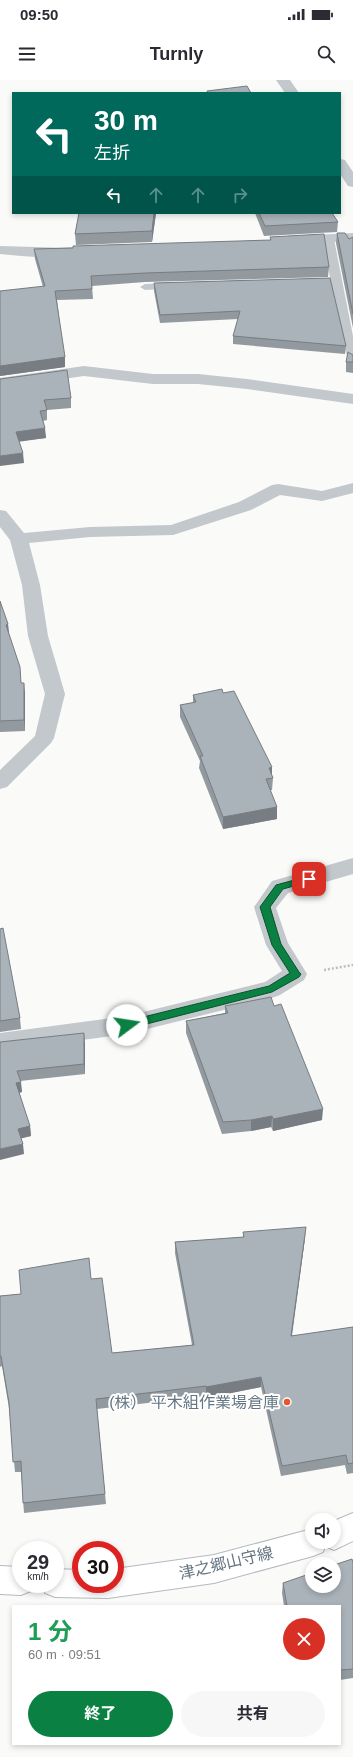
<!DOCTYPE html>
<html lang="ja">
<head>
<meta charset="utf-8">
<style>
	:root { --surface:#fff; --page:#f7f7f7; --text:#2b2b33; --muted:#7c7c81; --accent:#0b8043 }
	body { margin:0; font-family:Helvetica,"Noto Sans JP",sans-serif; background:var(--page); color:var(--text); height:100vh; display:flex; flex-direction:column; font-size:15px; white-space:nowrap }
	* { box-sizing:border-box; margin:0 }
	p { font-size:13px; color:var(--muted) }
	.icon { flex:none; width:22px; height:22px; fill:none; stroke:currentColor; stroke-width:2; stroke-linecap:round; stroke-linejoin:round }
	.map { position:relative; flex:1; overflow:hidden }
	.drawer { position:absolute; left:12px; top:1525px; width:329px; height:140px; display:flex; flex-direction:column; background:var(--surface); border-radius:0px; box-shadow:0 2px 6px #0003 }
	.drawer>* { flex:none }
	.hud { position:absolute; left:12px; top:12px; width:329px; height:122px; border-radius:0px; box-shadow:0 2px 6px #0003; background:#00695c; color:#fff; overflow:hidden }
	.tools { position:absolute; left:305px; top:1433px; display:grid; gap:8px }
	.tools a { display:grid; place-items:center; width:36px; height:36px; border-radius:50%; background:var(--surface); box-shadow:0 2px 6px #0003; font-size:20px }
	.speed { position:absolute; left:12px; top:1461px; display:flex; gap:8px; font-size:20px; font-weight:700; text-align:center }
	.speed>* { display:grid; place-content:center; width:52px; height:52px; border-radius:50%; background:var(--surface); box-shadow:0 2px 6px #0003; line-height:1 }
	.speed small { font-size:10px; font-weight:400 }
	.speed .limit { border:6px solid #d22; background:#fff; color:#111 }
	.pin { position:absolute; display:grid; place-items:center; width:34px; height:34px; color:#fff; margin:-17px; border-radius:8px; box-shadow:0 2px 6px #0006 }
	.me { position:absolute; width:44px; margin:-22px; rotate:76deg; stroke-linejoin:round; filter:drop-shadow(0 0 3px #0008) }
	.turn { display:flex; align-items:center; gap:14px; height:84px; padding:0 16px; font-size:18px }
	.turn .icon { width:52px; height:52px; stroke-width:2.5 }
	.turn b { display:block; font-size:28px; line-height:34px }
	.lanes { display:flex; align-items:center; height:38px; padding:0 16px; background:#0003; justify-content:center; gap:20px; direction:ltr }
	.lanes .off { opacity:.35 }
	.round { display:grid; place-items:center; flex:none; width:42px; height:42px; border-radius:21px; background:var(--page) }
	.head { display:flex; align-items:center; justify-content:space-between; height:68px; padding:0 16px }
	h1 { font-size:24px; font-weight:700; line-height:30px; color:#1e9e55 }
	.button { display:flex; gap:8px; margin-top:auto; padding:8px 16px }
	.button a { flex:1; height:46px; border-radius:24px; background:var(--accent); color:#fff; font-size:16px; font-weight:700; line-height:46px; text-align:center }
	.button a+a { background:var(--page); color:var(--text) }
	.status { display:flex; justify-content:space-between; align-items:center; height:28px; padding:0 20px; background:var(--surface); direction:ltr }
	.status svg { height:11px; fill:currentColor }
	header { display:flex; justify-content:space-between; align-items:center; height:52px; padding:0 16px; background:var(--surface); font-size:18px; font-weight:700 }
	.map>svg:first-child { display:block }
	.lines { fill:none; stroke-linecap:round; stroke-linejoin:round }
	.secondary-casing { stroke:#b3babf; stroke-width:2 }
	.path { stroke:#bbbfc2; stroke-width:2.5; stroke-dasharray:2 2; stroke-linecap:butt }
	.service { fill:#c3c8cc; fill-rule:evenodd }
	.minor { fill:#c3c8cc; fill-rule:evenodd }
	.secondary { fill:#fff; fill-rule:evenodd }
	.wall { fill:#929a9f }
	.shaded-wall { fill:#777d82 }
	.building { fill:#aab3b9; stroke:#777d82 }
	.route { fill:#0b8043; stroke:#07532c }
	.poi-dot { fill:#e4572e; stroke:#fff; stroke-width:1.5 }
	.labels { text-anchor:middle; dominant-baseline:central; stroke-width:4; stroke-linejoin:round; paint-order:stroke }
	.near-poi-label { font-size:16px; fill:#657683; stroke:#fff; text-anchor:end }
	.near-street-label { font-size:16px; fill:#657683; stroke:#fff }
</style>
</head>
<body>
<div class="status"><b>09:50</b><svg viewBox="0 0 49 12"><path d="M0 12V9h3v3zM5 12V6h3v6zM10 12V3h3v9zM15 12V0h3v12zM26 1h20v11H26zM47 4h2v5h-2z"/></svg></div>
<header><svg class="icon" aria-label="menu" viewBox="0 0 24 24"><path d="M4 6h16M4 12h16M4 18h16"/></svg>Turnly<svg class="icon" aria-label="search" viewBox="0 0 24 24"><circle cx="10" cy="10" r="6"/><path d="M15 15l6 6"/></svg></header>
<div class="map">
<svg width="353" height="1677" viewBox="0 0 353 1677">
	<rect width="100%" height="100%" fill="#fafaf8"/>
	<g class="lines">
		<defs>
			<g id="secondary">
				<path d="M353,1433V1461L334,1470L325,1466L323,1472L313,1476L214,1503L108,1518L55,1517L45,1513L41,1504H55V1489L81,1490V1504H115V1489L214,1475L312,1449V1462H334V1441Z"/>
				<path d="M0,1486L21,1487V1504H34L31,1511L21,1515L0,1514Z"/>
			</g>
		</defs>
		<use href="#secondary" class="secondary-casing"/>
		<path class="path" d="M324,890L353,885"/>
		<g class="service">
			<path d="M329,156L334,159L353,256V284L348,281L331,204H311L306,201L311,198H330L324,159Z"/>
			<path d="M175,203L180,206L179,208L145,210L140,207L145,204Z"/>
		</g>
		<g class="minor">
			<path d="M276,0H290L299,13H285Z"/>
			<path d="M340,79L345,80L353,92V107L348,106L340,94Z"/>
			<path d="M353,153V161L295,164L290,163L288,160L290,157L295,156Z"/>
			<path d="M0,166L70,168L72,171L70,174C48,180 23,176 0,174Z"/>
			<path d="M84,286L153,294H198L247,299L353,314V324L247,309L198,304H153L84,296L0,308V298Z"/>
			<path d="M353,403V413L322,421L280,415L251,430L173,455L90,457L29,463L40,505L48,556L65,614L54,658L51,663L7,707L0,709V690L35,656L45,614L28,556L22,505L10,460L0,447V430L6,431L24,453L90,447L171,445L239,422L272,405L278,404L322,411Z"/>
			<path d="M353,778V794L288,813L276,828L288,863L307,894L304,900L280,915L272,918L127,954L0,971V953L127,936L265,902L282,891L266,865L254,827L272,801Z"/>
		</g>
		<use href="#secondary" class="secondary"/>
	</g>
	<g class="wall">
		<path d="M79,133H156L152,162L76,165L75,154Z"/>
		<path d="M255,133H332L338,142L337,152L264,156Z"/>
		<path d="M337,153L349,159L353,157V248L336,163Z"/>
		<path d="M270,157L329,187L328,197L145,202L92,206L93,219L57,220L65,287L0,296V211L43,207L35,179L34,169L270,160Z"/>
		<path d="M330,198L346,266L345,274L233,264V256L238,239L160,243L154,211V203Z"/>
		<path d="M353,275V293L346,292V282Z"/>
		<path d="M0,299L71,318V328L47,330V340L43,341L46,358L19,361L24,383Z"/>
		<path d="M0,521L8,544L9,554L21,603L25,613V651L0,652Z"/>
		<path d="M223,613L272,696L273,698L272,710H270L277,727V739L223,749L199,688L200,681L180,637V625L193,623V615Z"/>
		<path d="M0,849L20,938L21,949L0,952Z"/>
		<path d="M225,926L322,1040L273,1051L271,1047L251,1051L222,1054L186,953V941L225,933Z"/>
		<path d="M0,962L85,964V994L20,1001L22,1012L19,1013L30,1046L31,1056L21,1058L24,1074Z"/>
		<path d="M243,1152L305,1158L292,1256L353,1247V1393L347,1394L345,1385L281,1396L261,1307L206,1318V1316L97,1329L106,1424L24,1433L21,1392H15L9,1328L2,1286L0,1287V1216L21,1214L91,1199L112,1273L192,1265L175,1173V1162L243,1157Z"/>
		<path d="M353,1483V1598L340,1600V1526H284L282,1513L283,1503Z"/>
	</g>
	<g class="shaded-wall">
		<path d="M154,133H156L152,162V151Z"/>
		<path d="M65,277V287L0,296V286Z"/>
		<path d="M45,348L46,358L17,362L16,352Z"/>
		<path d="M23,373L24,383L0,386V376Z"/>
		<path d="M8,544L9,555L6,545Z"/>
		<path d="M24,603L25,613V651L24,640Z"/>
		<path d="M272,687V698L269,688Z"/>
		<path d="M277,727V739L223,749V737Z"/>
		<path d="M84,953L85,964V994L84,984Z"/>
		<path d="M21,1002L22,1012L17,1013L16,1003Z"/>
		<path d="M323,1029L322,1040L273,1051V1039Z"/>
		<path d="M272,1036L271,1047L251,1051V1040Z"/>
		<path d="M30,1046L31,1056L19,1059L18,1049Z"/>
		<path d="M23,1064L24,1074L0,1080V1069Z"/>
		<path d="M306,1147L305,1158L290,1267L291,1256Z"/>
		<path d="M261,1297V1307L206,1318V1307Z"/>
	</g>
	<g class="building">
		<path d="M247,6L251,13H208L207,11Z"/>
		<path d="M79,133H154L152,151L75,154Z"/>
		<path d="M259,133H332L338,142L265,146Z"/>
		<path d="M337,153H345L349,159L353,157V234Z"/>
		<path d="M324,154L329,187L145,193L91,196L92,209L55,211L65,277L0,286V211L45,206L34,169L73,168V166L271,160L270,157Z"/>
		<path d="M330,198L346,266L233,256L240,231L160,235L154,203Z"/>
		<path d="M348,272L353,275V282H346Z"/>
		<path d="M67,290L71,318L44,320L47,330L40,331L45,348L16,352L23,373L0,376V299Z"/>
		<path d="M0,521L8,544L6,545L20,587L21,603H24V640L0,641Z"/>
		<path d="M222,609L223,613L234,611L272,687L269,688L273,698L266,699L277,727L223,737L200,676H203L180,625L196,622L193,615Z"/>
		<path d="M3,848L20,938L0,941V849Z"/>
		<path d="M271,917L274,926L281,924L323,1029L273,1039L272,1036L251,1040L223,1042L186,941L228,933L225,926Z"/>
		<path d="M84,953V984L17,991L21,1002L16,1003L30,1046L18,1049L23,1064L0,1069V962Z"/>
		<path d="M306,1147L291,1256L353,1247V1383L348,1384L346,1375L282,1386L261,1297L206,1307V1306L96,1319L105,1414L23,1423L21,1381L13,1382L9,1323L1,1276H0V1216L21,1214L19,1190L89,1178L91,1199L102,1198L112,1273L194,1265L175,1162L244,1157L243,1152Z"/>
		<path d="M352,1479L353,1483V1589L340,1590V1526H287L283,1503L312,1493V1506H334V1485Z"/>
	</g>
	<path class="route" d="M309,796L313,799L312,801L283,809L270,827L281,864L299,892L301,894L299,897L272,912L127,949L124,948L122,945L127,941L269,906L290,893L272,865L260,827L276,805Z"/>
	<circle class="poi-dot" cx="287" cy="1322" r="4"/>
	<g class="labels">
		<g class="near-poi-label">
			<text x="279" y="1322">(株） 平木組作業場倉庫</text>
		</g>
		<g class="near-street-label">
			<text transform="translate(226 1483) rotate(-13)">津之郷山守線</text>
		</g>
	</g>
</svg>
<div class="tools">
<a><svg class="icon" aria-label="sound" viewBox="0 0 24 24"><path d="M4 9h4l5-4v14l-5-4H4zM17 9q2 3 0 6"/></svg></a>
<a><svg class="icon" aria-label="layers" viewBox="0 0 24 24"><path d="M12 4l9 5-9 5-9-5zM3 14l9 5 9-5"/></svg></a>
</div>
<div class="speed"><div>29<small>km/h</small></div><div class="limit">30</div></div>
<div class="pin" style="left:309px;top:799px;background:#d93025"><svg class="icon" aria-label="arrive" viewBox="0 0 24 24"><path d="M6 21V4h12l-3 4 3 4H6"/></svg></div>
<svg class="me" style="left:127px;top:945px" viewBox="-20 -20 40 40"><circle r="19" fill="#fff"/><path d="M0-13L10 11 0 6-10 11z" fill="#0b8043"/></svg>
<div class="hud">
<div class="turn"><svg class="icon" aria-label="left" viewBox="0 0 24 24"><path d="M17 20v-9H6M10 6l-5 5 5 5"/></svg><div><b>30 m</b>左折</div></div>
<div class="lanes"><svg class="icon" aria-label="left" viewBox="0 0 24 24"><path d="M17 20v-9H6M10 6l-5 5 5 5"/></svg><svg class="icon off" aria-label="ahead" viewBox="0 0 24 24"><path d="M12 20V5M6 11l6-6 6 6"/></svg><svg class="icon off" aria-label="ahead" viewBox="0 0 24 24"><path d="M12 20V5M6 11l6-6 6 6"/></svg><svg class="icon off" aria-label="right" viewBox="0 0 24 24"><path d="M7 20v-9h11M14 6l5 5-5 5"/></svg></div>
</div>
<section class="drawer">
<div class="head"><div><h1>1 分</h1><p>60 m · 09:51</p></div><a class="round" style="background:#d93025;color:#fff"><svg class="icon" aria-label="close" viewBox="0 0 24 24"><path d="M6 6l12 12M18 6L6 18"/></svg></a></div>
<div class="button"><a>終了</a><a>共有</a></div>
</section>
</div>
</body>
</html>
